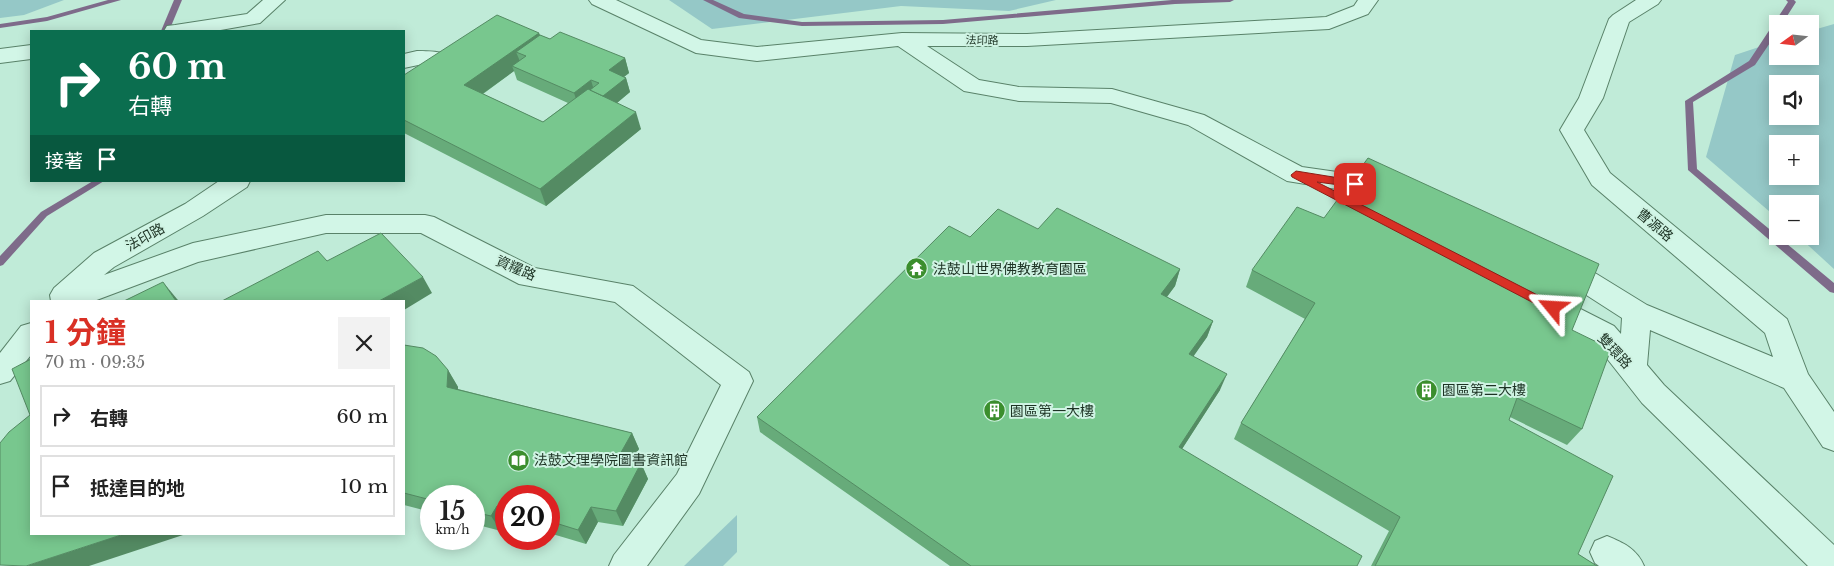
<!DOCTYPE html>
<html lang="zh-TW">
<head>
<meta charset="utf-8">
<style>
	:root { --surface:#fff; --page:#f2f2f2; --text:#222; --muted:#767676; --line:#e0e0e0; --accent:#d93025 }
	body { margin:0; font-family:"Libre Baskerville","Noto Sans TC",serif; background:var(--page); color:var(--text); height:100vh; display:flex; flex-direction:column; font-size:19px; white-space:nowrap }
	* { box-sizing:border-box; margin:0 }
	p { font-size:16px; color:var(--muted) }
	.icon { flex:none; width:28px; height:28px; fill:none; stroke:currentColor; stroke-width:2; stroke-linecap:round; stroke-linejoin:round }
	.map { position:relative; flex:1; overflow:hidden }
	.side { position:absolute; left:30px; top:300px; width:375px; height:235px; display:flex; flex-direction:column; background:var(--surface); border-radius:0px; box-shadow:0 2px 12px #0003 }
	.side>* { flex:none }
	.hud { position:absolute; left:30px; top:30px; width:375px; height:152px; border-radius:0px; box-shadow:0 2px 12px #0003; background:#0b6e4f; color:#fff; overflow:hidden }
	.needle { width:32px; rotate:255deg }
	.buttons { position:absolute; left:1769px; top:15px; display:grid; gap:10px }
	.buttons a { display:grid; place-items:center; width:50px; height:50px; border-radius:0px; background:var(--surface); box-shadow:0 2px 12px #0003; font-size:25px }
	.speed { position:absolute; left:420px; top:485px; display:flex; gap:10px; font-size:25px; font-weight:700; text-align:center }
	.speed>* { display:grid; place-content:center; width:65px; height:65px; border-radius:50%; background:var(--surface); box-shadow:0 2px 12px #0003; line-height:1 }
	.speed small { font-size:12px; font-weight:400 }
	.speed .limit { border:8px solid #d22; background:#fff; color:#111 }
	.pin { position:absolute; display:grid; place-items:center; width:42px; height:42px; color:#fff; margin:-21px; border-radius:10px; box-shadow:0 2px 8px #0006 }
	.me { position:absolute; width:55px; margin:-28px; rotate:297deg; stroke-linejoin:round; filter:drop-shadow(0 0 4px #0008) }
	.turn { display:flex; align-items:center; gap:18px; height:105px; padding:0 15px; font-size:22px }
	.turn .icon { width:65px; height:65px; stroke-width:2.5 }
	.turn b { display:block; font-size:35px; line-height:42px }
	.then { display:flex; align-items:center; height:48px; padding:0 15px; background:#0003; gap:10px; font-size:19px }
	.round { display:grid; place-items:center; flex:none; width:52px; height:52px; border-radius:0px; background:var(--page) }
	.summary { display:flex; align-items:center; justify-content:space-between; height:85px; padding:0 15px }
	h1 { font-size:30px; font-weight:700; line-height:38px; color:var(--accent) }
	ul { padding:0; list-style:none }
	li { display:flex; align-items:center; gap:15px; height:62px; margin:0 10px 8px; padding:0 5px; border:2px solid var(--line); border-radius:0px }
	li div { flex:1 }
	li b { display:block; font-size:19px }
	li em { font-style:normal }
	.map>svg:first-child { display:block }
	.green { fill:#95c8c7; fill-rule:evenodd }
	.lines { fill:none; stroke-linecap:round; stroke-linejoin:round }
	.stream { fill:#7e6b8a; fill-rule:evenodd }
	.minor-casing { stroke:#598269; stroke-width:2 }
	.minor { fill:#d2f6e7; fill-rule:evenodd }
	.wall { fill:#67ab7a; fill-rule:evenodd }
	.shaded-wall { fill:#548b63 }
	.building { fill:#78c78e; stroke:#548b63 }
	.route { fill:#d93025; stroke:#8d1f18 }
	.labels { text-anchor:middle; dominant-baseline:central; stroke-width:4; stroke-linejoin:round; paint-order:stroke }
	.far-street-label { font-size:11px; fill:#1d3324; stroke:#cff3e3 }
	.street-label { font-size:14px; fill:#1d3324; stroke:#cff3e3 }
	.poi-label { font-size:14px; fill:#1d3324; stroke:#cff3e3; text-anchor:start }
</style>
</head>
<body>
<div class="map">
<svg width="1834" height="566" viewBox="0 0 1834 566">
	<rect width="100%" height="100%" fill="#c0ebd8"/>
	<g class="green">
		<path d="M0,0H64L24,15L0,18Z"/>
		<path d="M669,0H1056L1009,11L901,6L712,29Z"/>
		<path d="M1834,24V269L1798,236H1810V204H1778L1777,218L1706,157L1735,55L1777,41L1778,56H1810V31ZM1778,84H1810V116H1778ZM1778,144H1810V176H1778Z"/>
		<path d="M737,515V552L723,566H684Z"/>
	</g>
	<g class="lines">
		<g class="stream">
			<path d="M108,0H121L47,21L0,28V24L47,17Z"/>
			<path d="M174,0H182L169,31H161Z"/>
			<path d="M703,0H713L744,14L802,22L943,20L1172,0H1234L1230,2L1175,4L943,24L802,26L739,18Z"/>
			<path d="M1786,0H1794L1796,2L1782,24H1778V31L1755,65L1693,102L1697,169L1834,283V293L1830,292L1688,170L1685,101L1749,61L1788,2Z"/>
			<path d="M93,181H104L47,216L3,265L0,266V256L41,212Z"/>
		</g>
		<defs>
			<g id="minor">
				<path d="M263,0H285L260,23L215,31H164L167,26L175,25L247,14Z"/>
				<path d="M589,0H616L701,40L757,47L902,33L1027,34L1326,17L1354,6L1358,0H1378L1368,14L1329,29L1027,46H927L979,80L1019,87L1112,89L1204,115L1302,167L1386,179L1395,182L1399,188L1395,194L1386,197L1287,181L1188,125L1111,103L1019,101L964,91L898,46L757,61L696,53L592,4Z"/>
				<path d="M1636,0H1661L1658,4L1629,22L1603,98L1584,130L1610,173L1787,319L1808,374L1834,412V451L1823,447L1784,388L1650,330L1647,365L1664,385L1834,545V566H1808L1642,403L1594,342L1533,311L1529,303L1533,295L1543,292L1553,295L1614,326L1621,334L1622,318L1549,271L1545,264L1549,257L1559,254L1569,257L1647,305L1773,357L1765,333L1592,185L1560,130L1579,98L1609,19L1613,15Z"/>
				<path d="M31,45V59L0,63V49Z"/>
				<path d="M417,51C431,51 457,52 465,64L462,69L454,71L423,64L404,68V54Z"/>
				<path d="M219,181H250L247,187L203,216L114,267L104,275L193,243L326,215H425L434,217L535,268L633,286L749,372L753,381L699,494L647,566H609L614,555L677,474L721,385L615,302L519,284L421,233H326L198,262L94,301H51L50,295L54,288L94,253L185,204Z"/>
				<path d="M31,323V355L10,381L0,384V353L21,326Z"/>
				<path d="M1607,536C1624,543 1637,549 1644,566H1599L1595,563L1590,552L1595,541Z"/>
			</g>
		</defs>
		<use href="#minor" class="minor-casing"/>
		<use href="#minor" class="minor"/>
	</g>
	<g class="wall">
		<path d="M539,33L540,35L550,39L625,58L629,73L624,77L626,78L630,92L617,103L641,129L546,206L404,133V75ZM514,71L517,80L568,103L543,122L483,94Z"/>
		<path d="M1038,229L1180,269L1175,286L1167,297L1213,321L1207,337L1193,356L1220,390L1182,449L1357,566H950L760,432L757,417L970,237Z"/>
		<path d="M1252,270L1572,330L1582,429L1567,445L1510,417L1509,420L1578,554L1597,566H1371L1389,531L1234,439L1241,423L1305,319L1246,287Z"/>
		<path d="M404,345L448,370L458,387V389L632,433L639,449L632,460L641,463L648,479L623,526L598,522L586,544L549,533V496H506V522L501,531L474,524V496H431V512L404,505Z"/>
	</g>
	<g class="shaded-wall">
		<path d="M539,33L545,50L526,56L516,52L522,66H512L514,71L471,102L464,85Z"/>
		<path d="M625,58L629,73L613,85L609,70Z"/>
		<path d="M626,78L630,92L606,112L601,97Z"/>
		<path d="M591,80L595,94L579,108L574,93Z"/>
		<path d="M636,112L641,129L546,206L540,189Z"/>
		<path d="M1180,269L1175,286L1156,311L1161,294Z"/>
		<path d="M423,277L432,293L404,310V301H379Z"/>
		<path d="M163,282L177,299L179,301H176Z"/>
		<path d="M1213,321L1207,337L1184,370L1189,354Z"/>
		<path d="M448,370L458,387L457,403L447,387Z"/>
		<path d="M1227,374L1220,390L1173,463L1179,447Z"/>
		<path d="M632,433L639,449L625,471L619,456Z"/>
		<path d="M641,463L648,479L623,526L616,511Z"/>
		<path d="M497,506L506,520V522L501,531L491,516Z"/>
		<path d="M591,507L598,522L586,544L578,530Z"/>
		<path d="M124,534H186L89,566H26Z"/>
	</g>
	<g class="building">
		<path d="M497,15L539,33L464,85L543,122L588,89L636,112L540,189L404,120V75Z"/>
		<path d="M560,32L625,58L609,70L626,78L603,96L590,90L599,83L591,80L574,93L512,66L526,56L516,52L540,35L550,39Z"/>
		<path d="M1368,158L1599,264L1572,330L1611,349L1582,429L1517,398L1509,420L1613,476L1578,554L1597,566H1375L1400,517L1241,423L1315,303L1252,270L1297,207L1324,218Z"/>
		<path d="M1057,208L1180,269L1161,294L1213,321L1189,354L1227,374L1179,447L1362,556L1357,566H971L757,417L949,226L970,237L998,209L1038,229Z"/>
		<path d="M381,233L423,277L379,301H222L318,251L327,261Z"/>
		<path d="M163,282L176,301H124Z"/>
		<path d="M404,345L423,348L436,356L448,370L447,387L632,433L619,456L641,463L616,511L591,507L578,530L549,521V496H506V509L497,506L491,516L474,512V496H431V500L404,493Z"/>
		<path d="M31,359V534H124L26,566L0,565V443L9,432L30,415L12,369Z"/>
	</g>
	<path class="route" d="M1296,171L1358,181L1360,184L1358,186L1355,187L1317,182L1557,305L1559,308L1553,312L1549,311L1292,177L1291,175Z"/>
	<defs>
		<symbol id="temple-disc" viewBox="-11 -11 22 22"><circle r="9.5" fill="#3b8e2d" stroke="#cff3e3"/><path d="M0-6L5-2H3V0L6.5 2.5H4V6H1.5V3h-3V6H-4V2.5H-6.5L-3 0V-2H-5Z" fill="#fff"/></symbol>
		<symbol id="building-disc" viewBox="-11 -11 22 22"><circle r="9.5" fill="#3b8e2d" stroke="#cff3e3"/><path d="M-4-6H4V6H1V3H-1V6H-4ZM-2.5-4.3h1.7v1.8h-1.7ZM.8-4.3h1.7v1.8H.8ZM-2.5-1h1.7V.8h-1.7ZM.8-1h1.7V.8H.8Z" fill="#fff"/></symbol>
		<symbol id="library-disc" viewBox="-11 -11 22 22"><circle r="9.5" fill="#3b8e2d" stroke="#cff3e3"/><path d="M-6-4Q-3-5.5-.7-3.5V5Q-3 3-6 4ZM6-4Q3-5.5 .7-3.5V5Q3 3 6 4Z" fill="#fff"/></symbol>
	</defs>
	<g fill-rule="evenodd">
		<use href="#temple-disc" x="904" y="256" width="25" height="25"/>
		<use href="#building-disc" x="1414" y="378" width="25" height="25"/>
		<use href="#building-disc" x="982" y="398" width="25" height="25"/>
		<use href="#library-disc" x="506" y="448" width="25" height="25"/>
	</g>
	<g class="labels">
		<g class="far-street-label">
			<text transform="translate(982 40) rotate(1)">法印路</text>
		</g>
		<g class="street-label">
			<text transform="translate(1655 225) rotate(40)">曹源路</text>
			<text transform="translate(145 237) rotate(-29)">法印路</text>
			<text transform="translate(516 268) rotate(23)">資糧路</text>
			<text transform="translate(1615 351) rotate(47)">雙環路</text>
		</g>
		<g class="poi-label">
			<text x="933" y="269">法鼓山世界佛教教育園區</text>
			<text x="1442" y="390">園區第二大樓</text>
			<text x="1010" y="411">園區第一大樓</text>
			<text x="534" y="460">法鼓文理學院圖書資訊館</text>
		</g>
	</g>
</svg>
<div class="buttons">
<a><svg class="needle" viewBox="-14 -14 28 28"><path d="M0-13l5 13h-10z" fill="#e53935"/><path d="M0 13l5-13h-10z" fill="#767676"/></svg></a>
<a><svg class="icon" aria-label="sound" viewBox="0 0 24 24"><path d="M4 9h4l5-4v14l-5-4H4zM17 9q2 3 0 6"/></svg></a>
<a>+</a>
<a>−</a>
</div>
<div class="speed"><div>15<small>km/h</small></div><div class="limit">20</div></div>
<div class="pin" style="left:1355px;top:184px;background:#d93025"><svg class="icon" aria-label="arrive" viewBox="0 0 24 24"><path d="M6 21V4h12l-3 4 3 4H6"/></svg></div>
<svg class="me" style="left:1553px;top:308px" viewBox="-20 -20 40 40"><path d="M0-17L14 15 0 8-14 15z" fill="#d93025" stroke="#fff" stroke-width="4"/></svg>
<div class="hud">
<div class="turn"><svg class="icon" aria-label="right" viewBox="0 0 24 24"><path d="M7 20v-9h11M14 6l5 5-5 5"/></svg><div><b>60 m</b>右轉</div></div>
<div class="then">接著<svg class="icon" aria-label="arrive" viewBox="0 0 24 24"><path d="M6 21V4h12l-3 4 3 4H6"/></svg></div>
</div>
<section class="side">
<div class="summary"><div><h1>1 分鐘</h1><p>70 m · 09:35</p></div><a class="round"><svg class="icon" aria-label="close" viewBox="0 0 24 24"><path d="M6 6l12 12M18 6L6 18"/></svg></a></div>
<ul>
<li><svg class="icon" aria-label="right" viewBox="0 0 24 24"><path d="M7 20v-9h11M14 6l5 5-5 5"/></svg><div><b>右轉</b></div><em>60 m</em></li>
<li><svg class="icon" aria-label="arrive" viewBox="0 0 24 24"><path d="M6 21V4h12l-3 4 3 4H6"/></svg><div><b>抵達目的地</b></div><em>10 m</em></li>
</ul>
</section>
</div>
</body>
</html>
